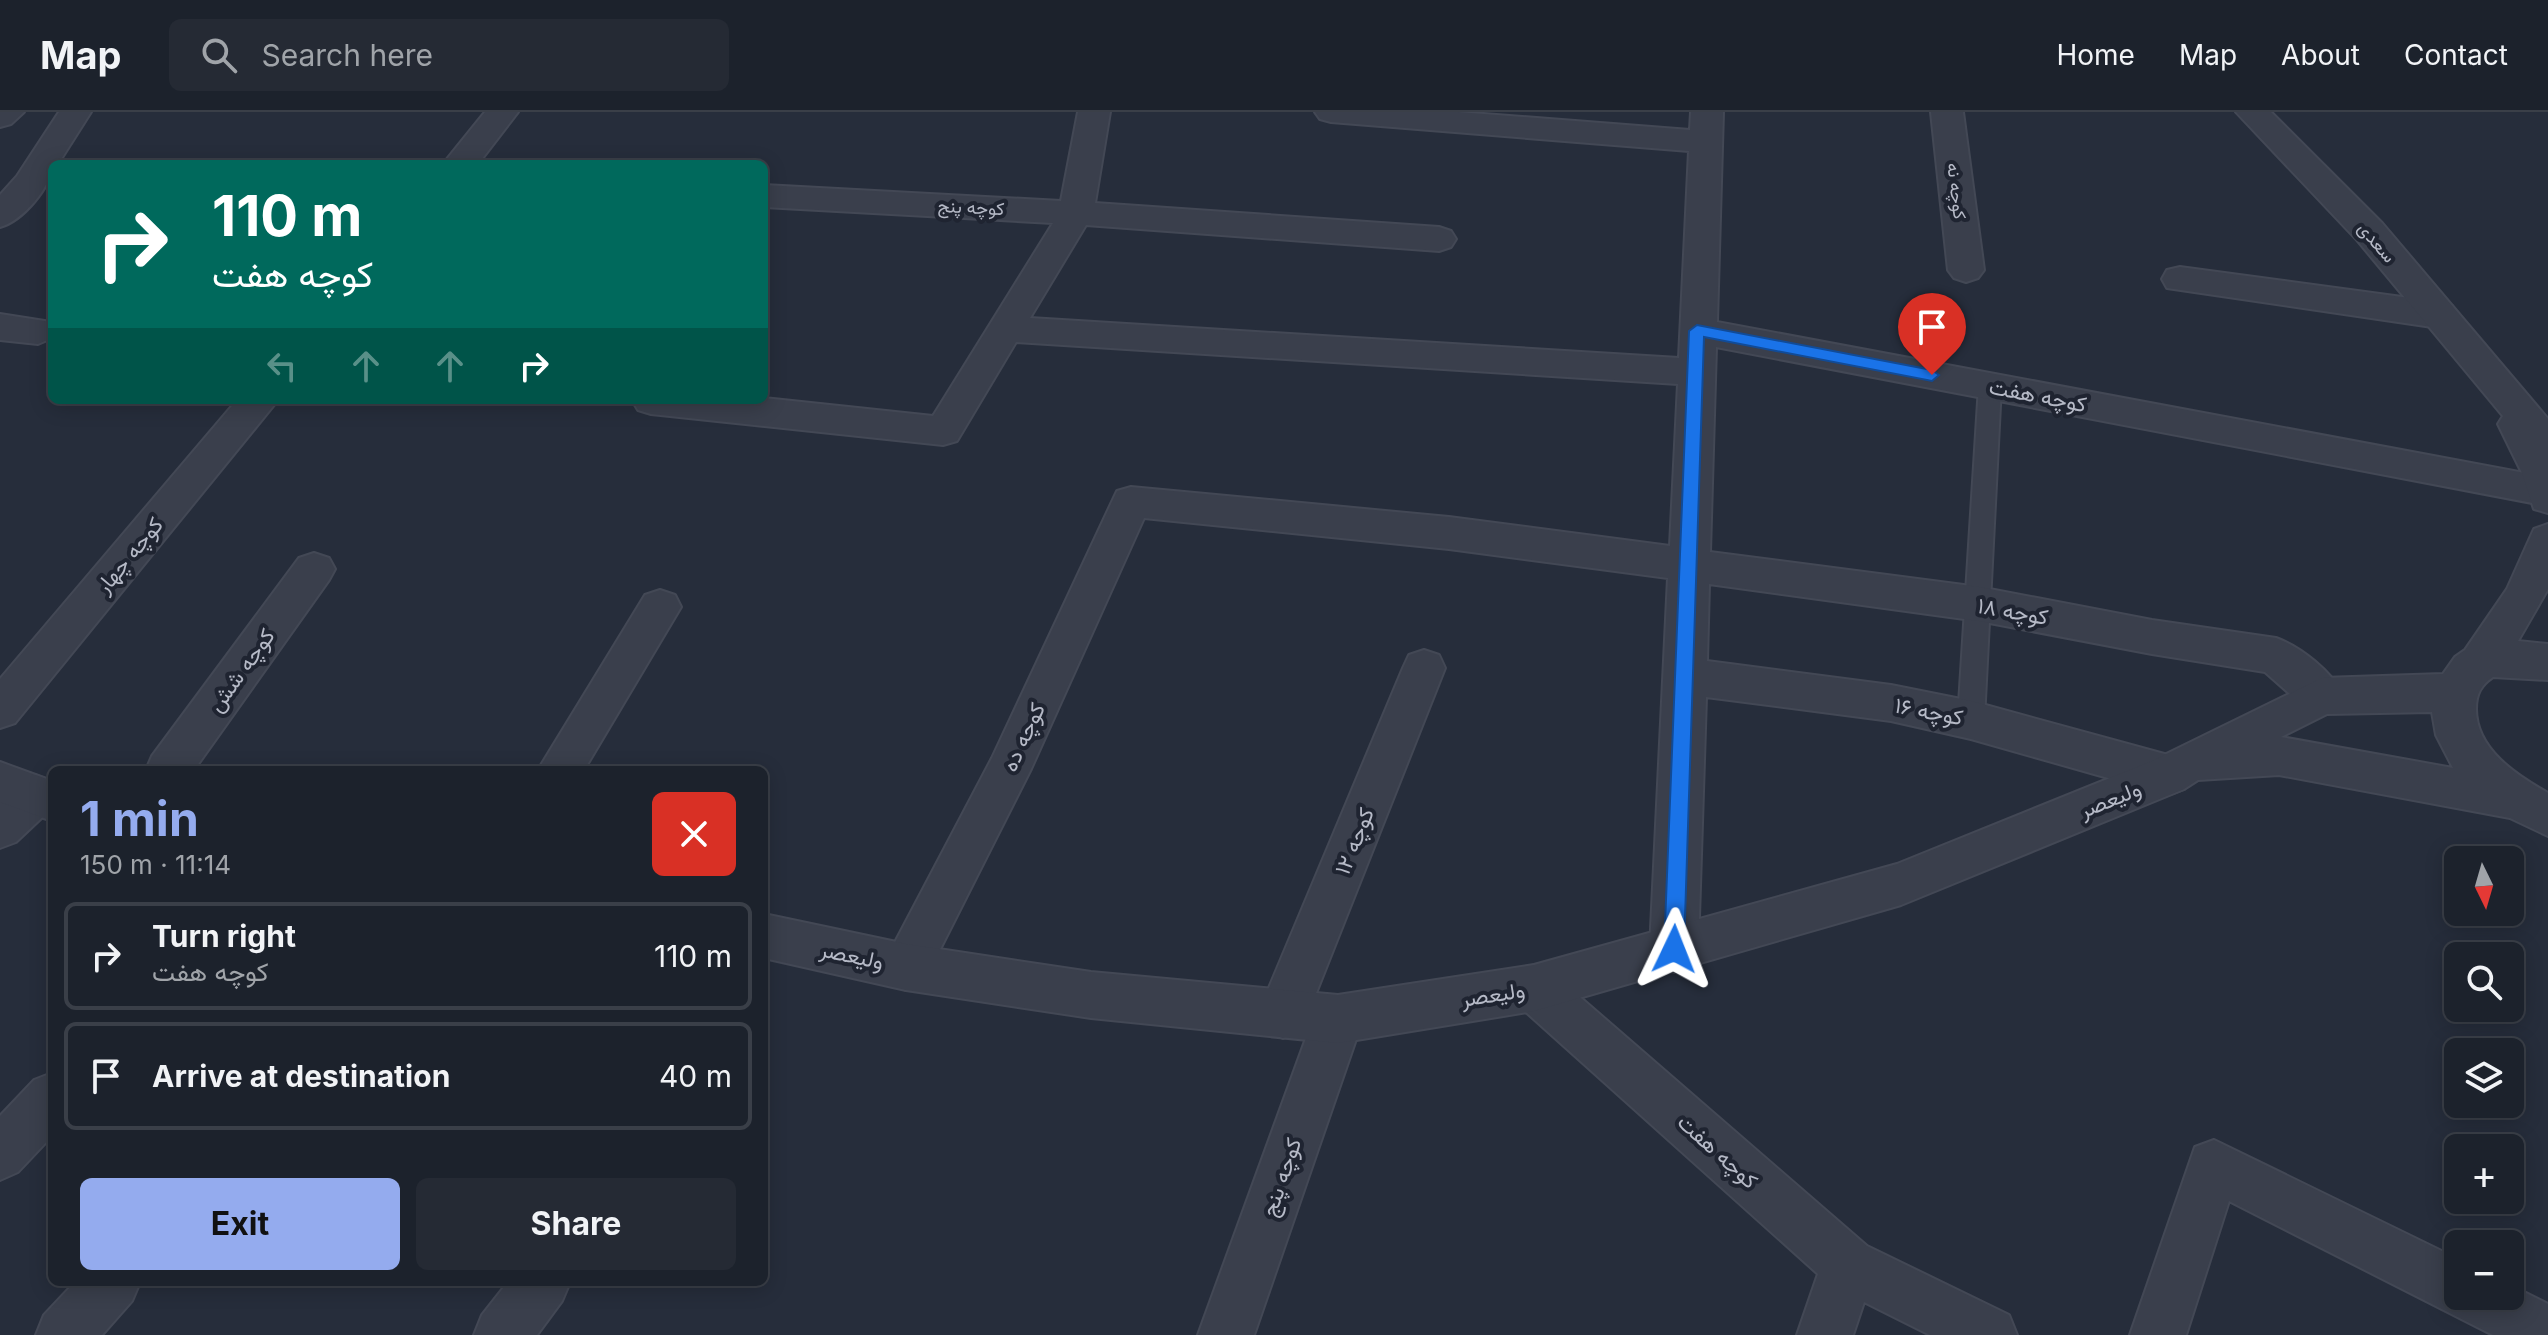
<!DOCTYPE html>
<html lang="en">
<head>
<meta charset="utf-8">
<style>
	:root { --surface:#1c222c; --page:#252a34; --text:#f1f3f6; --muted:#a0a4a9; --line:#3a3f48; --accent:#94abee }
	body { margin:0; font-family:Inter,Vazirmatn,sans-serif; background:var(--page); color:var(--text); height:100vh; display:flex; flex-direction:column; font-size:30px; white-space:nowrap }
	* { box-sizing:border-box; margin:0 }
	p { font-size:26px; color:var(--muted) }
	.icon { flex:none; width:44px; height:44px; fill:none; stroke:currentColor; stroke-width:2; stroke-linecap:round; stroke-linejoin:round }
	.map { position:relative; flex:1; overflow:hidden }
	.side { position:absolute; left:48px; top:654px; width:720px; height:520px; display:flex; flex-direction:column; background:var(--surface); border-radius:12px; box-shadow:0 4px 20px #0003,0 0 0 2px var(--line) }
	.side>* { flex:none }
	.hud { position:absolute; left:48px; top:48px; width:720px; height:244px; border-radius:12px; box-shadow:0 4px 20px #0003,0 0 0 2px var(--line); background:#00695c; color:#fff; overflow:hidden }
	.needle { width:52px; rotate:175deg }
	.buttons { position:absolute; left:2444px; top:734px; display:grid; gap:16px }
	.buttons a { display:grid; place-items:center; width:80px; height:80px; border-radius:12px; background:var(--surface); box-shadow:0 4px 20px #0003,0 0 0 2px var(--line); font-size:40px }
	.pin { position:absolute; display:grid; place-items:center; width:68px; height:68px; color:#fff; margin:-82px -34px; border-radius:50% 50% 50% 0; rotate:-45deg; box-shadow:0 0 8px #0007 }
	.pin .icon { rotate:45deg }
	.me { position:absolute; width:88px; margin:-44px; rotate:2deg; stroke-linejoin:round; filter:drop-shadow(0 0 6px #0008) }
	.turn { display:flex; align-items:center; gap:28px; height:168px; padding:0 32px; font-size:36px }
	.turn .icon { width:104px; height:104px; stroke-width:2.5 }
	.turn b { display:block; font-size:56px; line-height:68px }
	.lanes { display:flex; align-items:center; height:76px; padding:0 32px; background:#0003; justify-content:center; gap:40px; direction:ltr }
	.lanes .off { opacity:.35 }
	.round { display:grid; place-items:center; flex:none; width:84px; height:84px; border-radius:12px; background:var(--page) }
	.overview { display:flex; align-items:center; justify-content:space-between; height:136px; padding:0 32px }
	h1 { font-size:48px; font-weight:700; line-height:60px; color:var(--accent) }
	.cta { display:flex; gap:16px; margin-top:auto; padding:16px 32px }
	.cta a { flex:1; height:92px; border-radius:12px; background:var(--accent); color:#111; font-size:32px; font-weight:700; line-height:92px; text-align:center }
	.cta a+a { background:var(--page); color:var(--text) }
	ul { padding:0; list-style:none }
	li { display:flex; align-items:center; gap:24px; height:108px; margin:0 16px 12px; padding:0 16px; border:4px solid var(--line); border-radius:12px }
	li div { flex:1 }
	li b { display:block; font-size:30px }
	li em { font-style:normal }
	header { display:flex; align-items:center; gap:48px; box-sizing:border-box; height:112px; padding:0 40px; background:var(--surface); border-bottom:2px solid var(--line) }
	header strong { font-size:38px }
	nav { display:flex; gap:44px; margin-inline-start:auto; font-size:28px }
	.search { width:560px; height:72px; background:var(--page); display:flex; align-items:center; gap:20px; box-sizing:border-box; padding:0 28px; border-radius:12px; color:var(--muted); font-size:30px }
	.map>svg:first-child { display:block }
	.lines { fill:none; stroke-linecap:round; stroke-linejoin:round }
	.service-casing { stroke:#434855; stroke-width:4 }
	.minor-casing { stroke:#434855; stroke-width:4 }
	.tertiary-casing { stroke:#434855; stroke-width:4 }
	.service { fill:#3a3f4c; fill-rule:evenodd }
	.minor { fill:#3a3f4c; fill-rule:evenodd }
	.tertiary { fill:#3a3f4c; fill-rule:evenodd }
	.route { fill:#1a73e8; stroke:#114b97; stroke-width:2 }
	.labels { text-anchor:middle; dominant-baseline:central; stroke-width:8; stroke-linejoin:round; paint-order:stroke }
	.far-street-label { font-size:18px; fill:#b6bac7; stroke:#1f2431 }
	.street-label { font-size:22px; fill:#b6bac7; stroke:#1f2431 }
</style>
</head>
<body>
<header>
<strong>Map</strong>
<div class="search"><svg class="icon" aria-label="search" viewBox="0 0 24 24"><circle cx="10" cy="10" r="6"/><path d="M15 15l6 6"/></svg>Search here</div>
<nav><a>Home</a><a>Map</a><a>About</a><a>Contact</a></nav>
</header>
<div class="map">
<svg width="2548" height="1223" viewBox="0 0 2548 1223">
	<rect width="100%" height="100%" fill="#262d3b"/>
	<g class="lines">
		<defs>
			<path id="service" d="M1990,266L1998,268L2001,274L1984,608L1980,616L1971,619L1962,616L1958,608L1979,274L1982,268Z"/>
			<g id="minor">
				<path d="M59,0H91L58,52H52C52,75 22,109 0,115V83L17,64Z"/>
				<path d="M485,0H518L478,52H443Z"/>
				<path d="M1078,0H1110L1095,91L1439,115L1451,119L1456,127L1451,135L1439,139L1086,113L1030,206L1679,246L1689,39L1331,10L1320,7L1315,0H1458L1690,18L1691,0H1723L1717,210L2546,365L2548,394L1716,235L1710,440L1979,475L2152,508L2276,526C2301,535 2332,560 2344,584L2337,597L2322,602L2307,597L2265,560L2152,542L1979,509L1709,472L1707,549L1891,573L1971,589L2168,643L2184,649L2190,663L2184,677L2168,683L1971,627L1891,609L1706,585L1698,837L1691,853L1674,860L1657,853L1650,837L1668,466L1449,437L1144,406L1031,657L923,871L906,878L889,871L882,855L992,646L1117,379L1131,375L1449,405L1670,434L1678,272L1016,230L957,329L943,333L651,302L638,298L632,288L764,286L933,304L1053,111L764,95V73L1061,89Z"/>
				<path d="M1931,0H1963L1984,158L1978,166L1966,170L1954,166L1948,158Z"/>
				<path d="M2180,155L2439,190L2452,194L2457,203L2452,212L2439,216L2167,176L2162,167L2167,158Z"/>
				<path d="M0,202L51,210L52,226L38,232L0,228Z"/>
				<path d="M237,288H278L15,611L0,616V567Z"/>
				<path d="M314,441L329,446L335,457L329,468L194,658H146L152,644L299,446Z"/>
				<path d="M660,478L675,483L681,495L584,658H538L645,483Z"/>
				<path d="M1424,538L1439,543L1445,556L1301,919L1283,926L1265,919L1258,902L1403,556L1409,543Z"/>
				<path d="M35,663L51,669V697L16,730L0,736V687L19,669Z"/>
				<path d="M1534,853L1551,860L1867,1134L2009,1203L2017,1223H1930L1864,1190L1853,1223H1797L1818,1162L1517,892L1509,876L1517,860Z"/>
				<path d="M1338,883L1356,890L1363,907L1254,1223H1198L1313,907L1320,890Z"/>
				<path d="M52,961V1024L18,1060L0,1068V1004L34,968Z"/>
				<path d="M2214,1028L2458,1147V1184H2510V1173L2548,1192V1223H2493L2229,1089L2186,1223H2130L2195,1035Z"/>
				<path d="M75,1170H140L132,1189L102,1223H36L44,1203Z"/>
				<path d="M508,1170H570L562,1189L537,1223H474L482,1203Z"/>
			</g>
			<g id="tertiary">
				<path d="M0,0H24L11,12L0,15Z"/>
				<path d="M2236,0H2271L2382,111L2548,307V401L2534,397L2522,361L2498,312L2503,304L2357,128Z"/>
				<path d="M2548,412V477L2518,529L2548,532V568L2493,565C2481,573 2476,582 2476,597C2476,637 2516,663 2548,681V724L2510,706L2279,663L2198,668L2184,677L1901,793L1534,899L1338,931L1091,906L906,878L764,846V802L906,832L1091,860L1338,883L1534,853L1897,752L2152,649L2322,566L2443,562L2455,545L2465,538L2507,477L2534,417ZM2432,600L2436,623L2453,656L2281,625L2327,602Z"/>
				<path d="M0,650L52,669V709L0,690Z"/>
			</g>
		</defs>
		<use href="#service" class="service-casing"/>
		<use href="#minor" class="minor-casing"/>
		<use href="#tertiary" class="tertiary-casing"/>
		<use href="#service" class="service"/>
		<use href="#minor" class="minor"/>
		<use href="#tertiary" class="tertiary"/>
	</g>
	<path class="route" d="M1697,213L1932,258L1939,263L1932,269L1704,225L1684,837L1681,843L1674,846L1667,843L1664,837L1689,219Z"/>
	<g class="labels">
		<g class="far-street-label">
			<text transform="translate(1957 79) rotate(83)">کوچه نه</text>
			<text transform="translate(971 95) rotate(3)">کوچه پنج</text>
			<text transform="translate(2377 130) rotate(49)">سعدی</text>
		</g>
		<g class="street-label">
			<text transform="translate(2038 283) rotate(11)">کوچه هفت</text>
			<text transform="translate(129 443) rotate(-50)">کوچه چهار</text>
			<text transform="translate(2013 499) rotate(10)">کوچه ۱۸</text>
			<text transform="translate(241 558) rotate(-54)">کوچه شش</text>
			<text transform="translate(1929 599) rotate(11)">کوچه ۱۶</text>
			<text transform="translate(1023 625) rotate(-65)">کوچه ده</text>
			<text transform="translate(2110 687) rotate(-22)">ولیعصر</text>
			<text transform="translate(1354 729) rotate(-68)">کوچه ۱۲</text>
			<text transform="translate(852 843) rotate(12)">ولیعصر</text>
			<text transform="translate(1493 882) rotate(-9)">ولیعصر</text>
			<text transform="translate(1718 1039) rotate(42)">کوچه هفت</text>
			<text transform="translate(1281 1065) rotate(-71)">کوچه پنج</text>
		</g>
	</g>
</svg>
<div class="buttons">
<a><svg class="needle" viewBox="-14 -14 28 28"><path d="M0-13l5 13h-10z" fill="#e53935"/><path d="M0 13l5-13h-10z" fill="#a0a4a9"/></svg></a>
<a><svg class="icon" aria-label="search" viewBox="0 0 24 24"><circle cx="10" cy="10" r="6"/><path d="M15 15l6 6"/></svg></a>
<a><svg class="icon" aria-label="layers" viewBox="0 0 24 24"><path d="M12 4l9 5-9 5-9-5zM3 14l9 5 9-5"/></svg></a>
<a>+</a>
<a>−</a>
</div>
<div class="pin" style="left:1932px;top:263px;background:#d93025"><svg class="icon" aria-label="arrive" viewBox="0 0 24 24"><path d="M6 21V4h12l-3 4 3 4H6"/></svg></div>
<svg class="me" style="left:1674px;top:837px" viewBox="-20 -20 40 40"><path d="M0-17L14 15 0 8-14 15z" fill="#1a73e8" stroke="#fff" stroke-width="4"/></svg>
<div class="hud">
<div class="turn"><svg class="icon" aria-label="right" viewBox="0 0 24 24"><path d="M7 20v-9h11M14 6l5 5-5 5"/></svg><div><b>110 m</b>کوچه هفت</div></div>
<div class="lanes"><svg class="icon off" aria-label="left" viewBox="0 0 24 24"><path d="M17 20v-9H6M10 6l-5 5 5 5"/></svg><svg class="icon off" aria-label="ahead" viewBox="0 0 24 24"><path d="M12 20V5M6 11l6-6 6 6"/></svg><svg class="icon off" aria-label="ahead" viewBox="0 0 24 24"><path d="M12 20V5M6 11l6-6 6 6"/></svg><svg class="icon" aria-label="right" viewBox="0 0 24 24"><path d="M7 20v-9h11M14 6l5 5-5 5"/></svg></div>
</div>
<section class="side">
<div class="overview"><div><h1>1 min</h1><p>150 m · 11:14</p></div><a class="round" style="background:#d93025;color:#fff"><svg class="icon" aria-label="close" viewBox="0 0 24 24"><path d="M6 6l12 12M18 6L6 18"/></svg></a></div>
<ul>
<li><svg class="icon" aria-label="right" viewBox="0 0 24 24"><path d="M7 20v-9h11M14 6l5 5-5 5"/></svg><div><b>Turn right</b><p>کوچه هفت</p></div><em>110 m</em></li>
<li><svg class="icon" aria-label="arrive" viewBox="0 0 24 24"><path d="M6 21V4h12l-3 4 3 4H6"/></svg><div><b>Arrive at destination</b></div><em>40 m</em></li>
</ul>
<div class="cta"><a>Exit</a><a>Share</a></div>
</section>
</div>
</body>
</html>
